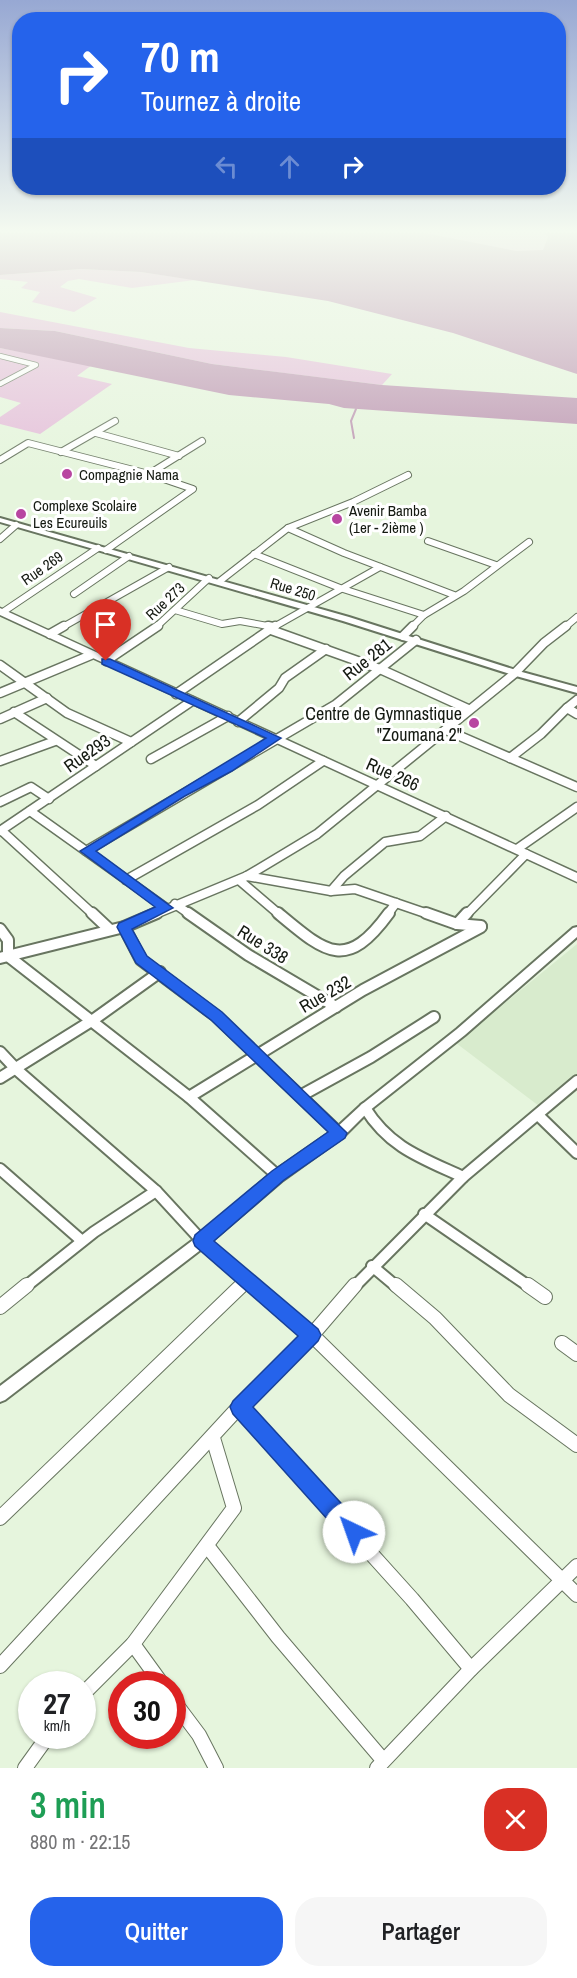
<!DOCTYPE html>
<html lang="fr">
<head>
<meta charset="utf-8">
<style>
	:root { --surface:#fff; --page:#f6f6f6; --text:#202124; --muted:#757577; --accent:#2563eb }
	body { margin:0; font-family:"Archivo Narrow",sans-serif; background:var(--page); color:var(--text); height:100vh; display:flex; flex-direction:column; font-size:22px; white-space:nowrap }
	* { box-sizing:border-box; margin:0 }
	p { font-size:20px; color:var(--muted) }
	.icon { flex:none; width:33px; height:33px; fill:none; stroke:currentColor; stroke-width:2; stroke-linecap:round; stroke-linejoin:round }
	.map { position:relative; height:1768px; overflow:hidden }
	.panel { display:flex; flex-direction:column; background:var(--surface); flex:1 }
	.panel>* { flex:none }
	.banner { position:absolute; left:12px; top:12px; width:554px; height:183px; border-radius:24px; box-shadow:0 2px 4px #0004; background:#2563eb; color:#fff; overflow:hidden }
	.speed { position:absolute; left:18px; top:1671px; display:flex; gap:12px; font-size:30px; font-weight:700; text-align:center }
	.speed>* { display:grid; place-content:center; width:78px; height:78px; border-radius:50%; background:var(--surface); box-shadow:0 2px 4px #0004; line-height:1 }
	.speed small { font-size:15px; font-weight:400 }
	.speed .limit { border:9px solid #d22; background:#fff; color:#111 }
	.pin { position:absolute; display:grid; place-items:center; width:51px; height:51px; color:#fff; margin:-62px -26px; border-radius:50% 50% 50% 0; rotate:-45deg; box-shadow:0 0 6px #0007 }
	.pin .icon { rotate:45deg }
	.me { position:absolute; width:66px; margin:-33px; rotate:318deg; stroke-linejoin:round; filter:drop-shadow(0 0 4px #0008) }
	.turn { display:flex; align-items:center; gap:21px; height:126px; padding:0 30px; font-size:27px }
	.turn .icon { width:78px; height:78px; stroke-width:2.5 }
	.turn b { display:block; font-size:42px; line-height:51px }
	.lanes { display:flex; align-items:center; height:57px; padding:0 30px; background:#0003; justify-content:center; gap:30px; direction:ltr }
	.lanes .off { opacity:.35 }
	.round { display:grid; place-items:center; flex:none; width:63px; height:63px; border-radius:24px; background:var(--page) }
	.headline { display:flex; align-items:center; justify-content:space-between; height:102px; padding:0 30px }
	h1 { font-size:36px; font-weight:600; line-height:45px; color:#1e9e55 }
	.action { display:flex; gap:12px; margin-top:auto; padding:12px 30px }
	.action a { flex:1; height:69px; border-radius:24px; background:var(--accent); color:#fff; font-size:24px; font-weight:600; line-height:69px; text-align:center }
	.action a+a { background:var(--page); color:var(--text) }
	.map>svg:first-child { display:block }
	.built { fill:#d8ebcd }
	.green { fill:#e5bfda }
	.water { fill:#be97b3 }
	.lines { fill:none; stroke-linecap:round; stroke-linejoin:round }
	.stream { stroke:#be97b3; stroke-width:2 }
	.minor-far4-casing { stroke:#687560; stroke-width:6 }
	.minor-far3-casing { stroke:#687560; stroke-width:8 }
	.minor-far2-casing { stroke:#687560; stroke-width:11 }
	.minor-far1-casing { stroke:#687560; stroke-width:14 }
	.minor-casing { stroke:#687560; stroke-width:16 }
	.tertiary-casing { stroke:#687560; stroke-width:4 }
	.secondary-casing { stroke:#687560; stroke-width:3 }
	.minor-far4 { stroke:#fff; stroke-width:4.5 }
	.minor-far3 { stroke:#fff; stroke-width:6 }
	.minor-far2 { stroke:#fff; stroke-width:8 }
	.minor-far1 { stroke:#fff; stroke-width:10 }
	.minor { stroke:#fff; stroke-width:14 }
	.tertiary { fill:#fff; fill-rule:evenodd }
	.secondary { fill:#fff; fill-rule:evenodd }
	.route { fill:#2563eb; stroke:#184099; stroke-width:1.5 }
	.poi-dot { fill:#b846a1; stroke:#fff; stroke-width:2 }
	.labels { text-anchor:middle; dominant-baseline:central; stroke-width:6; stroke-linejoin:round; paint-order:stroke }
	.far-poi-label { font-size:15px; fill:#141911; stroke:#fff; text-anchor:start }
	.far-street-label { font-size:15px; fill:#141911; stroke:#fff }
	.street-label { font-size:18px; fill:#141911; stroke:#fff }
	.poi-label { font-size:18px; fill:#141911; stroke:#fff; text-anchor:end }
</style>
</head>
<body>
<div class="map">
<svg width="577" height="1768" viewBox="0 0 577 1768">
	<rect width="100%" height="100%" fill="#e6f5dd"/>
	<path class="built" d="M577,944V1079L543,1109L456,1043Z"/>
	<g class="green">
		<path d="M425,233H544L548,237L543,251C505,256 462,242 425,233Z"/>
		<path d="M81,269L141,272L195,280L132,288L79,279L68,281L60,287L97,298L74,312L32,302L40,292L21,288L28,282L0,279V275Z"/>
		<path d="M0,312L189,348L286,357L392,374L382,385L212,364L55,331L0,328Z"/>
		<path d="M0,348L92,365L77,376L112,384L40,434L0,424V417L21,403L0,397Z"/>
	</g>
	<g class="water">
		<path d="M0,233H425L516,251L543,250L548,237L544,233H577V374L453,333L328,301L141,272L81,269L0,275Z"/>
		<path d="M0,328L55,331L212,364L269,371L382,385L577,398V424L344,408L329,404L229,395L0,348Z"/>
	</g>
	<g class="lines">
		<path class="stream" d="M354,438L351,421L356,409"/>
		<defs>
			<path id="minor-far4" d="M0,356L36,365L0,384"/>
			<g id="minor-far3">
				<path d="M96,433L179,456"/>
				<path d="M61,452L115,421"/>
				<path d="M0,460L28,443L149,474L193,489L106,550"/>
				<path d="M149,474L202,441"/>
				<path d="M288,528L344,553L454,595"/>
				<path d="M0,539L16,525"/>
				<path d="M428,541L496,565"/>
				<path d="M254,554L340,588L424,615"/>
				<path d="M220,581L288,528L353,502L408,475"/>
				<path d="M74,594L129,556"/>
				<path d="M175,610L222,624L240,621L273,627"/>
				<path d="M3,612L98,548"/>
				<path d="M61,628L169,567"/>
				<path d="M155,628L209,578"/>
				<path d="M272,628L380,567"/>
				<path d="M411,628L424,615L464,591L529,542"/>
				<path d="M564,628L577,617"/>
			</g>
			<g id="minor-far2">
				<path d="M268,626L273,627"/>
				<path d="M271,630L380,669L468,709"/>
				<path d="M50,634L64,626"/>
				<path d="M403,636L413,626"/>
				<path d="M106,661L158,626"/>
				<path d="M0,665L67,713L131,742"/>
				<path d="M0,693L91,655"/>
				<path d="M176,694L275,626"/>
				<path d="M567,708L577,700"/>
				<path d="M14,712L96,766"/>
				<path d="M0,719L47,698"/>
				<path d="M238,722L279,688L285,678L326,649"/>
				<path d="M446,730L577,787"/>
				<path d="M510,758L541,734L567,708L577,714"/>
				<path d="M151,759L228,716"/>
				<path d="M0,761L55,741"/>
				<path d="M0,802L31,787L49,799"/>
				<path d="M30,811L166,908"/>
				<path d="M0,831L192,701"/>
				<path d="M2,831L94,915"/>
				<path d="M517,849L577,807"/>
				<path d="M86,851L335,705L416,640"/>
				<path d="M247,876L331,891L355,889L431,915"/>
				<path d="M126,880L258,805L323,761"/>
				<path d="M239,880L280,915"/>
				<path d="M331,891L344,876L385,842L420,836L446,816"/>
				<path d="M175,904L191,915"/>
				<path d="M153,915L247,876L317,834L514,674L544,643L566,626"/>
				<path d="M387,915L396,903"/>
				<path d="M466,915L526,854"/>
			</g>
			<g id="minor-far1">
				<path d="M92,913L109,929"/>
				<path d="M188,913L248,955L336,1007"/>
				<path d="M278,913C326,953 346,972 389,913"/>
				<path d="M426,913L457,924L481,926"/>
				<path d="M457,924L467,913"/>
				<path d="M124,927L141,960L216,1016L339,1133"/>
				<path d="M0,929L8,940V956L189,1097L278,1176"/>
				<path d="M0,958L124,927L157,913"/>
				<path d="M0,1052L17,1070L156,1191L202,1241L256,1287"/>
				<path d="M0,1078L93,1020L160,972"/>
				<path d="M302,1095L371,1057L434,1017"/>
				<path d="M189,1097L363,990L481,927"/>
				<path d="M365,1108C390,1148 422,1158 463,1177"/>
				<path d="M539,1116L577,1153"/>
				<path d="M0,1169L82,1241"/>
				<path d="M424,1214L530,1287"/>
				<path d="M372,1266L397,1287"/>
				<path d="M25,1287L94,1232L156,1191"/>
				<path d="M241,1287L247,1281"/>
				<path d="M354,1287L463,1177L577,1081"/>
			</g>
			<g id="minor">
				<path d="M254,1285L312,1335L577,1595"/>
				<path d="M396,1285L435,1318L509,1395L577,1445"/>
				<path d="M528,1285L545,1297"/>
				<path d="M0,1307L27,1285"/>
				<path d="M562,1343L577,1354"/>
				<path d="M239,1407L412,1599L471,1669"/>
				<path d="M0,1518L242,1285"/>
				<path d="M208,1547L278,1637L383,1760"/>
				<path d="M133,1644L162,1684"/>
				<path d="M0,1666L239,1407L312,1335L355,1285"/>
				<path d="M82,1695L133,1644L234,1508L213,1438"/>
				<path d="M172,1699L199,1735L216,1768"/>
				<path d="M25,1768L48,1736"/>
				<path d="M377,1768L471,1669L577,1566"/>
			</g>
			<g id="tertiary">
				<path d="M0,518L349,617L522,672L577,687V693L516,676L343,621L0,522Z"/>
				<path d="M577,927V937L465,1035L369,1111L343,1137L283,1180L207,1245L5,1400L0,1402V1386L197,1237L273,1172L335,1129L361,1105L457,1029L573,928Z"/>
			</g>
			<path id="secondary" d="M0,608L577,873V882L0,615Z"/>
		</defs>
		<use href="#minor-far4" class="minor-far4-casing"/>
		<use href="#minor-far3" class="minor-far3-casing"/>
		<use href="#minor-far2" class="minor-far2-casing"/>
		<use href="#minor-far1" class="minor-far1-casing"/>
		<use href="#minor" class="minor-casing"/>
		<use href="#tertiary" class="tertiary-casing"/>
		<use href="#secondary" class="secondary-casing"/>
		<use href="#minor-far4" class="minor-far4"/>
		<use href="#minor-far3" class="minor-far3"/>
		<use href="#minor-far2" class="minor-far2"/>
		<use href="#minor-far1" class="minor-far1"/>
		<use href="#minor" class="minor"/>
		<use href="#tertiary" class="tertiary"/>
		<use href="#secondary" class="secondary"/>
	</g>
	<linearGradient id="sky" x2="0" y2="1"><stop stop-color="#97a8d3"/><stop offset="0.48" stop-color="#f4faf0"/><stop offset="1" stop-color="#f4faf0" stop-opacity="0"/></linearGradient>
	<rect width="577" height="481" fill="url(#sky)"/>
	<path class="route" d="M102,659H110L281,738L232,771L185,796L96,851L173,908L132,929L147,956L222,1012L347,1133L345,1138L284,1180L214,1241L318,1329L321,1335L318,1341L253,1407L361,1525L364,1532L361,1540L354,1543L346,1540L233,1414L230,1407L233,1401L298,1336L195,1246L193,1241L195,1235L272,1171L328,1132L211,1020L136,963L117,927L119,923L155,907L80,851L266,738L102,664Z"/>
	<g class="poi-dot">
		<circle cx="67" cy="474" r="6"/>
		<circle cx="21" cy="514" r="6"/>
		<circle cx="337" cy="519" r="6"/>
		<circle cx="474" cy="723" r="6"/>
	</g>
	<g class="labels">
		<g class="far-poi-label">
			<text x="79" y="474">Compagnie Nama</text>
			<text x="33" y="505">Complexe Scolaire<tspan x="33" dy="17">Les Ecureuils</tspan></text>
			<text x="349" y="510">Avenir Bamba<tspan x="349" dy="17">(1er - 2ième )</tspan></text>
		</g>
		<g class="far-street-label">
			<text transform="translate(42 568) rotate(-35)">Rue 269</text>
			<text transform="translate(293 589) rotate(17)">Rue 250</text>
			<text transform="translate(165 601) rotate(-43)">Rue 273</text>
		</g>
		<g class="street-label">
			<text transform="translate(367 659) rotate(-38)">Rue 281</text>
			<text transform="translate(87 753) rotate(-35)">Rue293</text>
			<text transform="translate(393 774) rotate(24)">Rue 266</text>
			<text transform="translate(263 944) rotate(32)">Rue 338</text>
			<text transform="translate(325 994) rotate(-30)">Rue 232</text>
		</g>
		<g class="poi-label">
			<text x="462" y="713">Centre de Gymnastique<tspan x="462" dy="21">"Zoumana 2"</tspan></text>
		</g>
	</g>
</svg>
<div class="speed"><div>27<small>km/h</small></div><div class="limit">30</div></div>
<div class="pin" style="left:106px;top:661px;background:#d93025"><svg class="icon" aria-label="arrive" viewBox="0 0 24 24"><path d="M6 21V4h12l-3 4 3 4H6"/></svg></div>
<svg class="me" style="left:354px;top:1532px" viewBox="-20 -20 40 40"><circle r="19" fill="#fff"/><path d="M0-13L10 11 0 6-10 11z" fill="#2563eb"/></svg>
<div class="banner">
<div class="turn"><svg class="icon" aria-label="right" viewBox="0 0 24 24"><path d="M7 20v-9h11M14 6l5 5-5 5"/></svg><div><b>70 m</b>Tournez à droite</div></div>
<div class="lanes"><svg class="icon off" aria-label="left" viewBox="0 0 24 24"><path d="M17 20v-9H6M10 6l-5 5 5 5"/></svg><svg class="icon off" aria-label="ahead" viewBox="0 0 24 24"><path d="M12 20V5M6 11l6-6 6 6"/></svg><svg class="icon" aria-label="right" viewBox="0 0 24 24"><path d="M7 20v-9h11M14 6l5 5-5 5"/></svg></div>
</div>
</div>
<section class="panel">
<div class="headline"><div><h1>3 min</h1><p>880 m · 22:15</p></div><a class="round" style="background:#d93025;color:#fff"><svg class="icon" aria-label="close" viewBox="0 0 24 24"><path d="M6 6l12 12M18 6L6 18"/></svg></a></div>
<div class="action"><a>Quitter</a><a>Partager</a></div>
</section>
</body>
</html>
